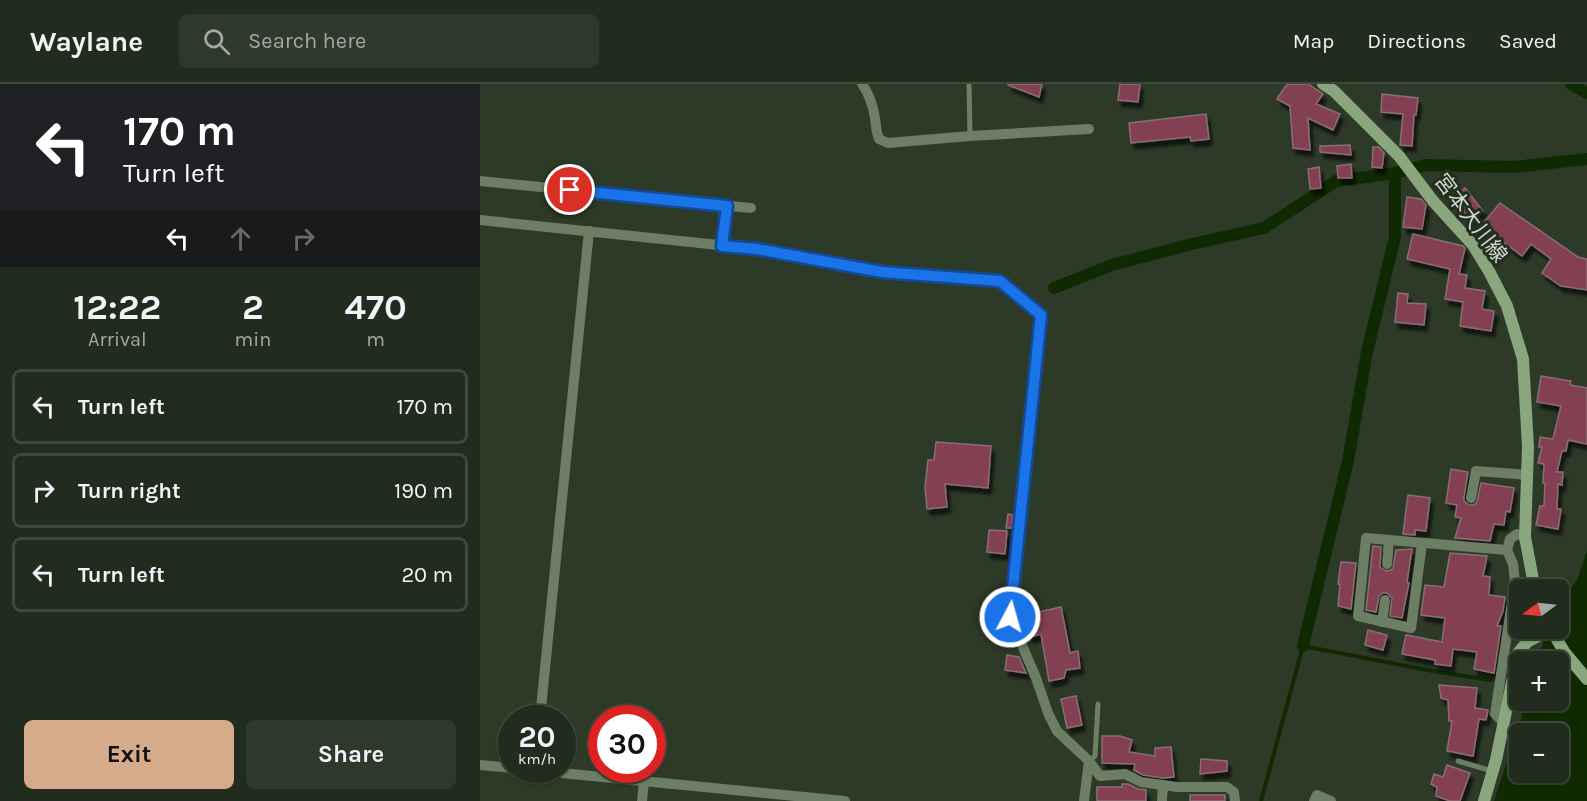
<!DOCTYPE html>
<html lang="en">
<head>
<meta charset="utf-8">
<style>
	:root { --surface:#222c1e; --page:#2e382b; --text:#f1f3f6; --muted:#a2a7a4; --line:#3f483c; --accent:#d6ab8b }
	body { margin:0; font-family:Karla,"Noto Sans JP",sans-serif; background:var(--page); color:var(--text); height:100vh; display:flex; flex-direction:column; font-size:22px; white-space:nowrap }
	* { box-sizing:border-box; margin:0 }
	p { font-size:20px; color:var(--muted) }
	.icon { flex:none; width:33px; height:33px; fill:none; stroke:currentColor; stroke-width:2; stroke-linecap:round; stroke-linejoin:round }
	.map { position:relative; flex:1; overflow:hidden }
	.details { display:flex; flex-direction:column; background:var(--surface); width:480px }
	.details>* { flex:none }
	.guide { background:#202124; color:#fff; overflow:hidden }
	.needle { width:39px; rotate:255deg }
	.controls { position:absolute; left:1029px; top:495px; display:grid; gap:12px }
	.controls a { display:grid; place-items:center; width:60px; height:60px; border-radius:9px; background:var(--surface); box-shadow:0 2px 4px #0004,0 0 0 2px var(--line); font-size:30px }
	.speed { position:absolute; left:18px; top:621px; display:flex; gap:12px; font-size:30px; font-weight:700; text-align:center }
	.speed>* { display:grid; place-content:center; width:78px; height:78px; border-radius:50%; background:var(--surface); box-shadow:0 2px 4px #0004,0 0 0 2px var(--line); line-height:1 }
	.speed small { font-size:15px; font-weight:400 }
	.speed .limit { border:9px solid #d22; background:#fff; color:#111 }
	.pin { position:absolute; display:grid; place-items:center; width:51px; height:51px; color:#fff; margin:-26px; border:3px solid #fff; border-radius:50%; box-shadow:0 2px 6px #0007 }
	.me { position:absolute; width:66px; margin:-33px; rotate:6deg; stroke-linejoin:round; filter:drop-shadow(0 0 4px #0008) }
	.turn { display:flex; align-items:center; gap:21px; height:126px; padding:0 24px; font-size:27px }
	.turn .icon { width:78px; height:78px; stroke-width:2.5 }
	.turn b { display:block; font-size:42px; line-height:51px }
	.lanes { display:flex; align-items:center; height:57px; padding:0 24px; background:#0003; justify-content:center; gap:30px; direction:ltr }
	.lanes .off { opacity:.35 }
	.eta { display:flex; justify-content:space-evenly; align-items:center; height:102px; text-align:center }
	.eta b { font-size:36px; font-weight:700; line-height:42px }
	.primary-button { display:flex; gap:12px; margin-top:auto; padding:12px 24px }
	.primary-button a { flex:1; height:69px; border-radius:9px; background:var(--accent); color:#111; font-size:24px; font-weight:700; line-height:69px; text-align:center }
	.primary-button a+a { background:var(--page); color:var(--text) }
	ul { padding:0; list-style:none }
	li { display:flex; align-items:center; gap:18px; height:75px; margin:0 12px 9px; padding:0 12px; border:3px solid var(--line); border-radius:9px }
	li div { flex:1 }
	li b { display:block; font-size:22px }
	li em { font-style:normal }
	header { display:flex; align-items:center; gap:36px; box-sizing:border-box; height:84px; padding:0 30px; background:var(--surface); border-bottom:2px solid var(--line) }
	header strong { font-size:28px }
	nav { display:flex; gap:33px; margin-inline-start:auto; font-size:21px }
	.search { width:420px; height:54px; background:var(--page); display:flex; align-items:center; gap:15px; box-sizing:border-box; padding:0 21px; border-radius:9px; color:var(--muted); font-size:22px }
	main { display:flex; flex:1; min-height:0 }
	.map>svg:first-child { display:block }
	.water { fill:#0f2a00; fill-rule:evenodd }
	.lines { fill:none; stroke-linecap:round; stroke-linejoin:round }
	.stream { stroke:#0f2a00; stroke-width:4 }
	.canal { stroke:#0f2a00; stroke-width:12 }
	.building { fill:#844053; stroke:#886e74; stroke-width:1.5; filter:url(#shadow) }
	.lane { stroke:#6c7e64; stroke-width:5 }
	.street { stroke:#6c7e64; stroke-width:10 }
	.secondary { stroke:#8aa67d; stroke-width:12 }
	.route-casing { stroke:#114b97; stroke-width:15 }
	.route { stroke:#1a73e8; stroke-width:10 }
	.labels { text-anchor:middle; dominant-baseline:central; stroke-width:6; stroke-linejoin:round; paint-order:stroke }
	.street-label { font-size:21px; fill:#d1d8cd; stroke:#24301f }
</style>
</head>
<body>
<header>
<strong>Waylane</strong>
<div class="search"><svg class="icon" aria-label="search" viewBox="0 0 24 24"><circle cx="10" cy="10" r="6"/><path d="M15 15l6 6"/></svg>Search here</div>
<nav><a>Map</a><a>Directions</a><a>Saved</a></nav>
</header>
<main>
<section class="details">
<div class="guide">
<div class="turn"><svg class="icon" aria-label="left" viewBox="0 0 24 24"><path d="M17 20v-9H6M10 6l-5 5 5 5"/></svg><div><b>170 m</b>Turn left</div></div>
<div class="lanes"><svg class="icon" aria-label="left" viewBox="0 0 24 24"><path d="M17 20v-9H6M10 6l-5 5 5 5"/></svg><svg class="icon off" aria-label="ahead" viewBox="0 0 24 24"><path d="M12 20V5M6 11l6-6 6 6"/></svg><svg class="icon off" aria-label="right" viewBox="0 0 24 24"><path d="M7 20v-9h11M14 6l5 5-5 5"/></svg></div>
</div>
<div class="eta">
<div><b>12:22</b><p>Arrival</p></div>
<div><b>2</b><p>min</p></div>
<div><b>470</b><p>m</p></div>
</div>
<ul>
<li><svg class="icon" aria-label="left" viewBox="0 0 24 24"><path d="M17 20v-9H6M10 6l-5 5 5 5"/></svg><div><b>Turn left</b></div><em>170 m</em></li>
<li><svg class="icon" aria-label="right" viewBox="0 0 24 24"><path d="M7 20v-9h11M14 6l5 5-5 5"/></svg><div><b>Turn right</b></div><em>190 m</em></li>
<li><svg class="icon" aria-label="left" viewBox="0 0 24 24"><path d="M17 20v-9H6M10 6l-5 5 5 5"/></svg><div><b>Turn left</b></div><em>20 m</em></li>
</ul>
<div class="primary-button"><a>Exit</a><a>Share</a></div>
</section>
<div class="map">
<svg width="1107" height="717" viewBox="0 0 1107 717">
	<defs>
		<filter id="shadow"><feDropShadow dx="3.5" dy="6" stdDeviation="1.5" flood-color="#0009"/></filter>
	</defs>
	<rect width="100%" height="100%" fill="#2e3a28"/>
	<path class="water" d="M1107,467V717H1014L1047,617L1078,616V578L1058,577L1067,545L1078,544L1079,518L1097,496ZM1040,650H1078V688H1040Z"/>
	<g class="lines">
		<path class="stream" d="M781,717L823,562L958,588L1011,596"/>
		<g class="canal">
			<path d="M1091,0L1107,9"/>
			<path d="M574,204L632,181L712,160L784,144L856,97L915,89L945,81L1034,83L1107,75"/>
			<path d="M823,562L868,377L887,268L915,153V89"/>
		</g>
	</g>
	<g class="building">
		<path d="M528,0H562L559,13L528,1Z"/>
		<path d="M640,0H660L658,18L638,16Z"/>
		<path d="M807,0H828L843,10L836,20L860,30L853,46L828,34L830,66L813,64L810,22L797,15Z"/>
		<path d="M902,10L938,14L936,31H934L932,62L920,61L923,30L901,28Z"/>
		<path d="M726,30L729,55L711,57L710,53L651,59L649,39Z"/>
		<path d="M870,61L871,71L840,68V62Z"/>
		<path d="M893,63H899L904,69L902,84L892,83Z"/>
		<path d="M871,80L872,94H858L857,82Z"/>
		<path d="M839,83L841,104L830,105L828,85Z"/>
		<path d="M985,104L1003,127L990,136L973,114Z"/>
		<path d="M927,113L941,115L946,121L942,145L923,143Z"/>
		<path d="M1020,119L1098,173L1107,175V206L1081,202L1062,189L1071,175L1051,160L1042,172L1015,152L1012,156L1004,138Z"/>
		<path d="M933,150L983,162L985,164L979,190L987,191L985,204L1005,207L1002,225L1014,227L1011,247L980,242L983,218L965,215L970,185L927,175Z"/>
		<path d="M918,209L928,210L927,219L946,220L944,241L915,238Z"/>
		<path d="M1061,292L1091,297L1090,301L1107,304V360L1088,356L1086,367H1082L1077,388H1083L1082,401L1078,400L1077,425H1081L1078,445L1056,441L1060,422H1064L1065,399H1063L1064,380L1058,379L1062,363H1059L1060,353L1073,355L1081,322L1057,318Z"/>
		<path d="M456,358L511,362L508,404L465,400L467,423L447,425L445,403L448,376H454Z"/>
		<path d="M971,385L988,388L984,413V417L989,421H994L997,418L1001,399L1034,404L1030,428L1026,427L1024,441L1014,440L1010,457L975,454L981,434L975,433L977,421L966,419Z"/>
		<path d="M928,411L950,414L946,447L935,446V451L923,450Z"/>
		<path d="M528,430L533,431L532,444H526Z"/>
		<path d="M509,446L527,447L525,470L507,468Z"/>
		<path d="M893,462L901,463L900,483L906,487L911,486L913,484L916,466L932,465L927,498L929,499L922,534L910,532L912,514L907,509H903L899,512L896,528L886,526Z"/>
		<path d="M970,469L1007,472L1003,492L1010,493L1009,511L1025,513L1023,527L1017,542H1021L1014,589L994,585L997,568L973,565L971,582L955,580V576L922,570L926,551L962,558L965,534L941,531L945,501L964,503Z"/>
		<path d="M861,478L876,479L871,525L858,522L860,500H858Z"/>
		<path d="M581,523L590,569L598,567L600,584L586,586L584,594L569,597L561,550L550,553L545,531Z"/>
		<path d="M888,546L907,551L903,566L885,561Z"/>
		<path d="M527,571L539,573L546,589L525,586Z"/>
		<path d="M959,601L997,604L995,624L1008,626L1006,636L999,635L993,672L967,667L972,637H969L968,616L961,614Z"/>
		<path d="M596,612L602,641L587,644L581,615Z"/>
		<path d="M622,652H640L652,656L649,668L675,672V664L691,663L694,693L683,694L663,691L654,686L655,680L622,679Z"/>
		<path d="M721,675L747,677V687L720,690Z"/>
		<path d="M967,681L990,689L980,717H970L956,712L957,703L951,700L954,690L963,693Z"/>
		<path d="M642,700H648L658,705L666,706V717H617V703H642Z"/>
		<rect x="710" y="711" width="35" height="6"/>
	</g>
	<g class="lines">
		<g class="lane">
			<path d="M489,0L490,52"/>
			<path d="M609,677L615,672L618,620"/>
			<path d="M978,677L1012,687"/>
		</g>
		<g class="street">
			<path d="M382,0C389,10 393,21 395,34C396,41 396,48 399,55L408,59L490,52L609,45"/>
			<path d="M0,97L271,124"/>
			<path d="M0,136L277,165L402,188L520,197L561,231L530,533L556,594L568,629L577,647L609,677L620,692L645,690L661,698L697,703H747L754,708L755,717"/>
			<path d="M242,162L247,122"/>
			<path d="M991,414L996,387L1048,391"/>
			<path d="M942,459L931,544L878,532L886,454L1027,466"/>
			<path d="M907,480L909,456"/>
			<path d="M902,538L905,516"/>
			<path d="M60,634L109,147"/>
			<path d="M1024,639L1015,630L1035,498L1033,480L1027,466L1030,455L1037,450L1045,453"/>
			<path d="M0,681L32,684"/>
			<path d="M51,686L365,717"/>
			<path d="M162,717L164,697"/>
			<path d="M604,717L609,677"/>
			<path d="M682,717L683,701"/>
			<path d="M834,717L837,711L851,717"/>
		</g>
		<g class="secondary">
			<path d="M843,0L854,7L919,72L953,117L993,161L1010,189L1027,222L1043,275L1048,363L1045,453L1055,506"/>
			<path d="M1070,544L1085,569L1107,595"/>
			<path d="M1004,717L1016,676L1038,569L1047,558L1070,546"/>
		</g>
	</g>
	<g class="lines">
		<defs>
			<path id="route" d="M90,106L247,122L242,162L277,165L402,188L520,197L561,231L530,533"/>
		</defs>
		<use href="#route" class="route-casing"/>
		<use href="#route" class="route"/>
	</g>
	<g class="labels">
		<g class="street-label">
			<text transform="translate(991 134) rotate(53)">宮本大川線</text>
		</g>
	</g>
</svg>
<div class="controls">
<a><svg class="needle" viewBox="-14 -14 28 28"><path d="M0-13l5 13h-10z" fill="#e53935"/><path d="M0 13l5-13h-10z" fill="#a2a7a4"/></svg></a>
<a>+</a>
<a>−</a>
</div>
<div class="speed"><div>20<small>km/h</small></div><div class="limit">30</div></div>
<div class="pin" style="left:90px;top:106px;background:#d93025"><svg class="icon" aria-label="arrive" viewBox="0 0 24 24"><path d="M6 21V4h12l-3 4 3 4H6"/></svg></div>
<svg class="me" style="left:530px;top:533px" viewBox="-20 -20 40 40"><circle r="17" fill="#1a73e8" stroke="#fff" stroke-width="3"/><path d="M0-11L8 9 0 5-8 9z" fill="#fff"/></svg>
</div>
</main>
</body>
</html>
